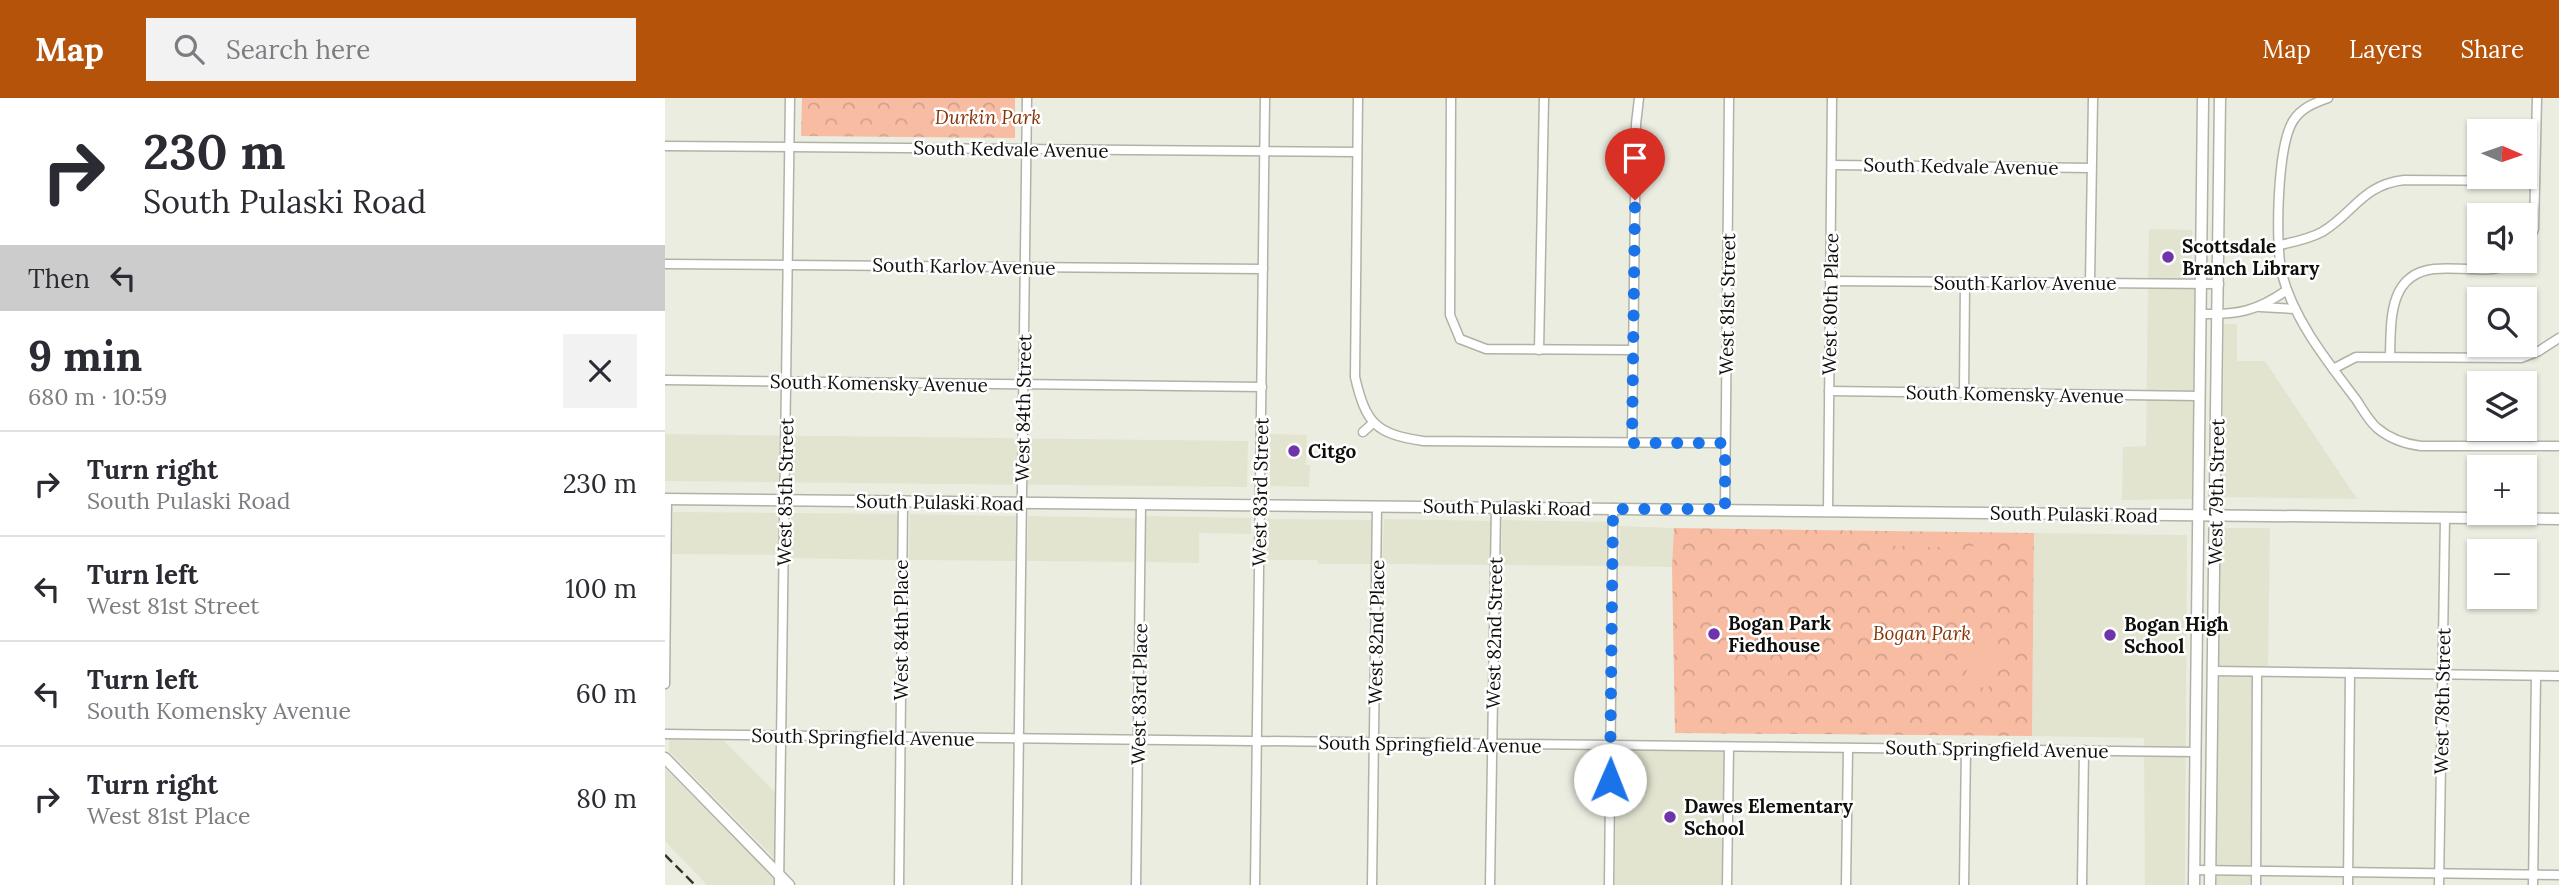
<!DOCTYPE html>
<html lang="en">
<head>
<meta charset="utf-8">
<style>
	:root { --surface:#fff; --page:#f2f2f3; --text:#2b2b33; --muted:#7c7c81; --line:#e1e1e2; --accent:#b45309 }
	body { margin:0; font-family:Lora,serif; background:var(--page); color:var(--text); height:100vh; display:flex; flex-direction:column; font-size:26px; white-space:nowrap }
	* { box-sizing:border-box; margin:0 }
	p { font-size:23px; color:var(--muted) }
	.icon { flex:none; width:38px; height:38px; fill:none; stroke:currentColor; stroke-width:2; stroke-linecap:round; stroke-linejoin:round }
	.map { position:relative; flex:1; overflow:hidden }
	.details { display:flex; flex-direction:column; background:var(--surface); width:665px }
	.details>* { flex:none }
	.hud { background:#fff; color:var(--text); overflow:hidden }
	.needle { width:46px; rotate:92deg }
	.buttons { position:absolute; left:1802px; top:21px; display:grid; gap:14px }
	.buttons a { display:grid; place-items:center; width:70px; height:70px; border-radius:0px; background:var(--surface); box-shadow:0 2px 5px #0004; font-size:35px }
	.pin { position:absolute; display:grid; place-items:center; width:60px; height:60px; color:#fff; margin:-72px -30px; border-radius:50% 50% 50% 0; rotate:-45deg; box-shadow:0 0 7px #0007 }
	.pin .icon { rotate:45deg }
	.me { position:absolute; width:77px; margin:-38px; rotate:1deg; stroke-linejoin:round; filter:drop-shadow(0 0 5px #0008) }
	.turn { display:flex; align-items:center; gap:24px; height:147px; padding:0 28px; font-size:32px }
	.turn .icon { width:91px; height:91px; stroke-width:2.5 }
	.turn b { display:block; font-size:49px; line-height:60px }
	.then { display:flex; align-items:center; height:66px; padding:0 28px; background:#0003; gap:14px; font-size:26px }
	.round { display:grid; place-items:center; flex:none; width:74px; height:74px; border-radius:0px; background:var(--page) }
	.summary { display:flex; align-items:center; justify-content:space-between; height:119px; padding:0 28px }
	h1 { font-size:42px; font-weight:800; line-height:52px }
	ul { padding:0; list-style:none }
	li { display:flex; align-items:center; gap:21px; height:105px; padding:0 28px; border-top:2px solid var(--line) }
	li div { flex:1 }
	li b { display:block; font-size:26px }
	li em { font-style:normal }
	header { display:flex; align-items:center; gap:42px; box-sizing:border-box; height:98px; padding:0 35px; background:var(--accent); color:#fff }
	header strong { font-size:33px }
	nav { display:flex; gap:38px; margin-inline-start:auto; font-size:24px }
	.search { width:490px; height:63px; background:var(--page); display:flex; align-items:center; gap:18px; box-sizing:border-box; padding:0 24px; border-radius:0px; color:var(--muted); font-size:26px }
	main { display:flex; flex:1; min-height:0 }
	.map>svg:first-child { display:block }
	.built { fill:#e2e4d0 }
	.park { fill:url(#park-crowns) }
	.garden { fill:#f8bca3 }
	.lines { fill:none; stroke-linecap:round; stroke-linejoin:round }
	.minor-casing { stroke:#b1b2a7; stroke-width:11 }
	.major-casing { stroke:#b1b2a7; stroke-width:13 }
	.minor { stroke:#fff; stroke-width:8 }
	.major { stroke:#fff; stroke-width:10 }
	.rail { stroke:#343430; stroke-width:2.5; stroke-dasharray:10 5; stroke-linecap:butt }
	.route { stroke:#1a73e8; stroke-width:12; stroke-dasharray:0 21.6 }
	.poi-dot { fill:#6f34aa; stroke:#fff; stroke-width:2.5 }
	.labels { text-anchor:middle; dominant-baseline:central; stroke-width:5; stroke-linejoin:round; paint-order:stroke }
	.park-label { font-size:19px; font-style:italic; fill:#883508; stroke:#fff }
	.street-label { font-size:19px; fill:#0e0e0b; stroke:#fff }
	.poi-label { font-size:19px; font-weight:bold; fill:#0e0e0b; stroke:#fff; text-anchor:start }
</style>
</head>
<body>
<header>
<strong>Map</strong>
<div class="search"><svg class="icon" aria-label="search" viewBox="0 0 24 24"><circle cx="10" cy="10" r="6"/><path d="M15 15l6 6"/></svg>Search here</div>
<nav><a>Map</a><a>Layers</a><a>Share</a></nav>
</header>
<main>
<section class="details">
<div class="hud">
<div class="turn"><svg class="icon" aria-label="right" viewBox="0 0 24 24"><path d="M7 20v-9h11M14 6l5 5-5 5"/></svg><div><b>230 m</b>South Pulaski Road</div></div>
<div class="then">Then<svg class="icon" aria-label="left" viewBox="0 0 24 24"><path d="M17 20v-9H6M10 6l-5 5 5 5"/></svg></div>
</div>
<div class="summary"><div><h1>9 min</h1><p>680 m · 10:59</p></div><a class="round"><svg class="icon" aria-label="close" viewBox="0 0 24 24"><path d="M6 6l12 12M18 6L6 18"/></svg></a></div>
<ul>
<li><svg class="icon" aria-label="right" viewBox="0 0 24 24"><path d="M7 20v-9h11M14 6l5 5-5 5"/></svg><div><b>Turn right</b><p>South Pulaski Road</p></div><em>230 m</em></li>
<li><svg class="icon" aria-label="left" viewBox="0 0 24 24"><path d="M17 20v-9H6M10 6l-5 5 5 5"/></svg><div><b>Turn left</b><p>West 81st Street</p></div><em>100 m</em></li>
<li><svg class="icon" aria-label="left" viewBox="0 0 24 24"><path d="M17 20v-9H6M10 6l-5 5 5 5"/></svg><div><b>Turn left</b><p>South Komensky Avenue</p></div><em>60 m</em></li>
<li><svg class="icon" aria-label="right" viewBox="0 0 24 24"><path d="M7 20v-9h11M14 6l5 5-5 5"/></svg><div><b>Turn right</b><p>West 81st Place</p></div><em>80 m</em></li>
</ul>
</section>
<div class="map">
<svg width="1894" height="787" viewBox="0 0 1894 787">
	<defs>
		<pattern id="park-crowns" width="20" height="18" patternUnits="userSpaceOnUse" patternTransform="scale(1.75)"><rect width="20" height="18" fill="#f8bca3"/><path d="M2 6a3 3 0 1 1 6 0M12 15a3 3 0 1 1 6 0" fill="none" stroke="#d3a08b"/></pattern>
	</defs>
	<rect width="100%" height="100%" fill="#ecede1"/>
	<g class="built">
		<path d="M1484,131L1527,132V180H1483Z"/>
		<path d="M1483,187L1530,188L1527,401L1457,402L1458,349L1481,348Z"/>
		<path d="M1559,226H1572V263H1600L1692,401L1557,399Z"/>
		<path d="M0,336L583,343L582,389L0,383Z"/>
		<path d="M605,336L642,337L641,367H645L644,389L605,388Z"/>
		<path d="M8,414L116,415V457L7,456Z"/>
		<path d="M126,415L234,416L233,462L125,460Z"/>
		<path d="M245,416L352,418V463L244,462Z"/>
		<path d="M363,418L471,420L470,464L362,463Z"/>
		<path d="M481,418L586,420V436L534,435V465L480,464Z"/>
		<path d="M602,421L707,422V466H653L652,462H602Z"/>
		<path d="M719,421L826,423V467L717,466Z"/>
		<path d="M837,422L945,424L944,468L836,467Z"/>
		<path d="M955,428L1009,430L1007,469L954,468Z"/>
		<path d="M1555,430H1605L1603,568H1553Z"/>
		<path d="M1369,435L1522,437L1520,787H1480L1479,640L1367,638Z"/>
		<path d="M1554,578H1588L1585,768H1551Z"/>
		<path d="M4,641H57L112,696L110,761L4,653Z"/>
		<path d="M951,651L1060,652L1057,787H950Z"/>
		<path d="M0,670L110,782V787H42L0,743Z"/>
		<path d="M1551,778H1586L1585,787H1551Z"/>
	</g>
	<g class="park">
		<path d="M137,0H350V40L136,38Z"/>
		<path d="M1009,430L1369,435L1367,638L1010,635L1007,469Z"/>
	</g>
	<g class="garden">
		<path d="M1217,435L1245,436V448H1217Z"/>
		<path d="M1260,436H1288L1287,449H1260Z"/>
		<path d="M1302,448L1330,449V462L1302,461Z"/>
		<path d="M1311,542L1335,549L1330,566L1306,559Z"/>
		<path d="M1303,567L1328,574L1323,591L1299,584Z"/>
	</g>
	<g class="lines">
		<defs>
			<g id="minor">
				<path d="M693,0L690,279C701,326 711,336 758,343L1060,345"/>
				<path d="M786,0L785,217L795,241"/>
				<path d="M1663,0C1649,5 1636,10 1628,23C1612,49 1610,147 1617,176C1629,222 1662,263 1690,300C1697,310 1703,322 1712,330C1725,341 1740,346 1756,348H1894"/>
				<path d="M0,48L692,54"/>
				<path d="M1167,67L1426,70"/>
				<path d="M1615,147C1629,144 1644,141 1657,134C1689,115 1697,87 1739,82L1870,83"/>
				<path d="M1860,151L1869,131L1872,0"/>
				<path d="M0,166L598,171"/>
				<path d="M1165,183L1554,186"/>
				<path d="M1425,185L1428,0"/>
				<path d="M1595,209L1630,211"/>
				<path d="M1536,216C1573,217 1592,213 1622,192"/>
				<path d="M795,241L821,251L968,252"/>
				<path d="M874,252L879,0"/>
				<path d="M1725,259C1726,223 1723,176 1769,171C1781,170 1795,171 1807,171C1822,172 1837,172 1849,163"/>
				<path d="M1668,271L1691,259L1856,260L1874,253L1894,240"/>
				<path d="M0,282L597,289"/>
				<path d="M1164,293L1535,298"/>
				<path d="M1299,295L1300,185"/>
				<path d="M698,334L708,325"/>
				<path d="M967,345L971,26L974,0"/>
				<path d="M1060,411L1064,0"/>
				<path d="M1163,412L1167,0"/>
				<path d="M1548,573L1894,578"/>
				<path d="M0,586L2,401"/>
				<path d="M0,636L1530,654"/>
				<path d="M1529,772L1894,777"/>
				<path d="M114,787L125,0"/>
				<path d="M234,787L238,403"/>
				<path d="M352,787L362,0"/>
				<path d="M471,787L476,406"/>
				<path d="M590,787L600,0"/>
				<path d="M707,787L712,408"/>
				<path d="M825,787L831,409"/>
				<path d="M944,787L948,410"/>
				<path d="M1062,787L1064,649"/>
				<path d="M1181,787L1183,650"/>
				<path d="M1299,787L1301,651"/>
				<path d="M1417,787L1419,652"/>
				<path d="M1591,787L1592,574"/>
				<path d="M1683,787L1685,575"/>
				<path d="M1774,787L1780,420"/>
				<path d="M1868,787L1871,578"/>
			</g>
			<g id="major">
				<path d="M0,401L1894,421"/>
				<path d="M0,660L124,787"/>
				<path d="M1529,787L1538,0"/>
				<path d="M1545,787L1555,0"/>
			</g>
		</defs>
		<use href="#minor" class="minor-casing"/>
		<use href="#major" class="major-casing"/>
		<use href="#minor" class="minor"/>
		<use href="#major" class="major"/>
		<path class="rail" d="M0,757L30,787"/>
	</g>
	<g class="lines">
		<path class="route" d="M945,682L948,411H1060V345H967L970,102"/>
	</g>
	<g class="poi-dot">
		<circle cx="1503" cy="159" r="7"/>
		<circle cx="629" cy="353" r="7"/>
		<circle cx="1049" cy="536" r="7"/>
		<circle cx="1445" cy="537" r="7"/>
		<circle cx="1005" cy="719" r="7"/>
	</g>
	<g class="labels">
		<g class="park-label">
			<text x="323" y="19">Durkin Park</text>
			<text x="1257" y="535">Bogan Park</text>
		</g>
		<g class="street-label">
			<text transform="translate(346 51) rotate(1)">South Kedvale Avenue</text>
			<text transform="translate(1296 68) rotate(1)">South Kedvale Avenue</text>
			<text transform="translate(299 168) rotate(1)">South Karlov Avenue</text>
			<text x="1360" y="185">South Karlov Avenue</text>
			<text transform="translate(1062 206) rotate(-89)">West 81st Street</text>
			<text transform="translate(1165 206) rotate(-89)">West 80th Place</text>
			<text transform="translate(214 285) rotate(1)">South Komensky Avenue</text>
			<text transform="translate(1350 296) rotate(1)">South Komensky Avenue</text>
			<text transform="translate(358 310) rotate(-89)">West 84th Street</text>
			<text transform="translate(120 394) rotate(-89)">West 85th Street</text>
			<text transform="translate(595 394) rotate(-89)">West 83rd Street</text>
			<text transform="translate(1551 394) rotate(-89)">West 79th Street</text>
			<text transform="translate(275 404) rotate(1)">South Pulaski Road</text>
			<text transform="translate(842 409) rotate(1)">South Pulaski Road</text>
			<text transform="translate(1409 416) rotate(1)">South Pulaski Road</text>
			<text transform="translate(236 532) rotate(-90)">West 84th Place</text>
			<text transform="translate(711 534) rotate(-89)">West 82nd Place</text>
			<text transform="translate(829 535) rotate(-89)">West 82nd Street</text>
			<text transform="translate(474 596) rotate(-89)">West 83rd Place</text>
			<text transform="translate(1777 603) rotate(-89)">West 78th Street</text>
			<text transform="translate(198 639) rotate(1)">South Springfield Avenue</text>
			<text transform="translate(765 646) rotate(1)">South Springfield Avenue</text>
			<text transform="translate(1332 651) rotate(1)">South Springfield Avenue</text>
		</g>
		<g class="poi-label">
			<text x="1517" y="148">Scottsdale<tspan x="1517" dy="22">Branch Library</tspan></text>
			<text x="643" y="353">Citgo</text>
			<text x="1063" y="525">Bogan Park<tspan x="1063" dy="22">Fiedhouse</tspan></text>
			<text x="1459" y="526">Bogan High<tspan x="1459" dy="22">School</tspan></text>
			<text x="1019" y="708">Dawes Elementary<tspan x="1019" dy="22">School</tspan></text>
		</g>
	</g>
</svg>
<div class="buttons">
<a><svg class="needle" viewBox="-14 -14 28 28"><path d="M0-13l5 13h-10z" fill="#e53935"/><path d="M0 13l5-13h-10z" fill="#7c7c81"/></svg></a>
<a><svg class="icon" aria-label="sound" viewBox="0 0 24 24"><path d="M4 9h4l5-4v14l-5-4H4zM17 9q2 3 0 6"/></svg></a>
<a><svg class="icon" aria-label="search" viewBox="0 0 24 24"><circle cx="10" cy="10" r="6"/><path d="M15 15l6 6"/></svg></a>
<a><svg class="icon" aria-label="layers" viewBox="0 0 24 24"><path d="M12 4l9 5-9 5-9-5zM3 14l9 5 9-5"/></svg></a>
<a>+</a>
<a>−</a>
</div>
<div class="pin" style="left:970px;top:102px;background:#d93025"><svg class="icon" aria-label="arrive" viewBox="0 0 24 24"><path d="M6 21V4h12l-3 4 3 4H6"/></svg></div>
<svg class="me" style="left:945px;top:682px" viewBox="-20 -20 40 40"><circle r="19" fill="#fff"/><path d="M0-13L10 11 0 6-10 11z" fill="#1a73e8"/></svg>
</div>
</main>
</body>
</html>
